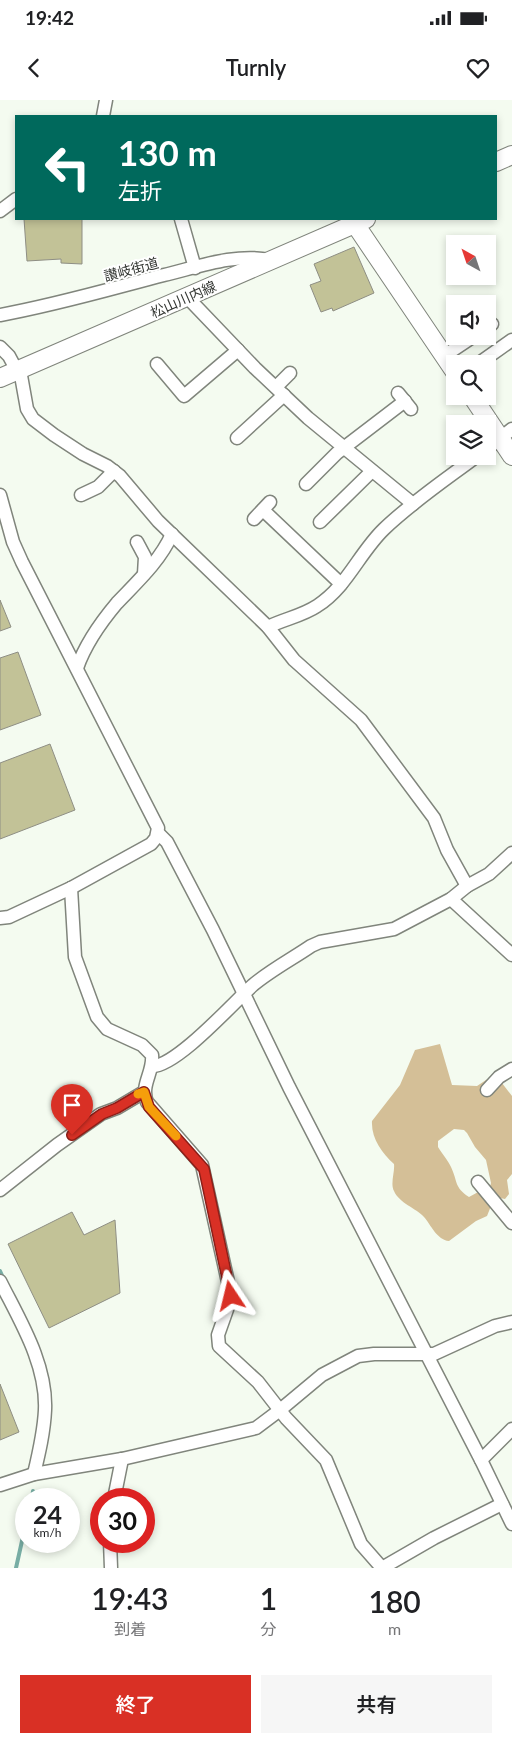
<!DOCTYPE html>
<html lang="ja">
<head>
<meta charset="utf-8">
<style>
	:root { --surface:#fff; --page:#f6f6f6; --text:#202124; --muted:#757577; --accent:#d93025 }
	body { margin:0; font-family:Lato,"Noto Sans JP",sans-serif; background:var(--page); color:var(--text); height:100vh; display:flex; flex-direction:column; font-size:19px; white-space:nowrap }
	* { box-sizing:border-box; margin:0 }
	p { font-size:16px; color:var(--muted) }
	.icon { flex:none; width:28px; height:28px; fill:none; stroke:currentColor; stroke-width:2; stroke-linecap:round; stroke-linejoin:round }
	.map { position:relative; height:1468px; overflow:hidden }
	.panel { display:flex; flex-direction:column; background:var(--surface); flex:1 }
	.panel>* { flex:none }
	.hud { position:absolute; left:15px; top:15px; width:482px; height:105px; border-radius:0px; box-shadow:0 2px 8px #0003; background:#00695c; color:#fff; overflow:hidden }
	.needle { width:32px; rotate:320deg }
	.fabs { position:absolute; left:446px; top:135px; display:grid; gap:10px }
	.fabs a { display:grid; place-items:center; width:50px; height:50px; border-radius:0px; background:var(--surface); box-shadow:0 2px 8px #0003; font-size:25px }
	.speed { position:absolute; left:15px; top:1388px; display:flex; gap:10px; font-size:25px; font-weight:700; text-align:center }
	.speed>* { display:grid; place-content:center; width:65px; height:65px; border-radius:50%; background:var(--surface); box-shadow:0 2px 8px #0003; line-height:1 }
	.speed small { font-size:12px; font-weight:400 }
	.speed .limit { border:8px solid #d22; background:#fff; color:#111 }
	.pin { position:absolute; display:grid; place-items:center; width:42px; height:42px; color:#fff; margin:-51px -21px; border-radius:50% 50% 50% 0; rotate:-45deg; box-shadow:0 0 5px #0007 }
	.pin .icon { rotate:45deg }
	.me { position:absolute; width:55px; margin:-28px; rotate:350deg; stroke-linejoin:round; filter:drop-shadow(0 0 4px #0008) }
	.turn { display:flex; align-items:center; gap:18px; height:105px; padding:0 20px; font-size:22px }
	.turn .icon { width:65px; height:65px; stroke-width:2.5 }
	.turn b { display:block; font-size:35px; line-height:42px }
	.eta { display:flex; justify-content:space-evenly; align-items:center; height:85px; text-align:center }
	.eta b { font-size:30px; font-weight:600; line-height:35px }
	.action { display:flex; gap:10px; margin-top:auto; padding:10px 20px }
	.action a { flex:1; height:58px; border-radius:0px; background:var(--accent); color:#fff; font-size:20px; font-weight:600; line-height:58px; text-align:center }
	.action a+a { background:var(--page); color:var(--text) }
	.status { display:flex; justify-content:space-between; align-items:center; height:35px; padding:0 25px; background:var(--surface); direction:ltr }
	.status svg { height:14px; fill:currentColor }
	header { display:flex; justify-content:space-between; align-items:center; height:65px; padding:0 20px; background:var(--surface); font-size:22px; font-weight:600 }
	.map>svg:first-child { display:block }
	.forest { fill:#d4bf97 }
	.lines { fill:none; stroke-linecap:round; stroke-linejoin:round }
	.stream { stroke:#77ada4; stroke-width:4 }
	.building { fill:#c2c297; stroke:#8e8e84 }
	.street-casing { stroke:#80857c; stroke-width:15 }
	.secondary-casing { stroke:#80857c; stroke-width:20 }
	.street { stroke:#fff; stroke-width:12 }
	.secondary { stroke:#fff; stroke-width:18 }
	.route-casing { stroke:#8d1f18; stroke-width:12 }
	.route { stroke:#d93025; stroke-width:9 }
	.slow { stroke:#f59e0b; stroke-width:9 }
	.labels { text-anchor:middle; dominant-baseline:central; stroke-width:4; stroke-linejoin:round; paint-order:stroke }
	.street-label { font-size:14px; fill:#343733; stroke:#fff }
</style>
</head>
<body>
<div class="status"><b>19:42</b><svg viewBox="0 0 49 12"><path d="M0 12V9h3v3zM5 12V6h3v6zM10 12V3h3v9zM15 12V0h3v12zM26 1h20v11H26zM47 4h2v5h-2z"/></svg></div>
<header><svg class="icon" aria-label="back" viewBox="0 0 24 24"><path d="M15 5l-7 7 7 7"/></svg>Turnly<svg class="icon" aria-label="heart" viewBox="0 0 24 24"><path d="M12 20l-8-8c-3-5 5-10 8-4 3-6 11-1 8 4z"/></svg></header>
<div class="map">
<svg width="512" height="1468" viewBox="0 0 512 1468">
	<rect width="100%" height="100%" fill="#f4fbf0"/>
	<path class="forest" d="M440,944L452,985L477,986L495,974L512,996V1074L507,1080L509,1094L505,1099L500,1098L490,1087L491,1083L486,1060L475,1047L467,1033L464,1030L454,1029L438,1041V1047C442,1054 448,1060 451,1067C458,1082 454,1087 469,1097L480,1091L491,1106L487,1116L476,1121L449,1141C437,1140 431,1125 424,1117C416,1108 399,1103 394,1091C390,1084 395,1072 394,1064C382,1053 371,1038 372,1021L400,985L415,950Z"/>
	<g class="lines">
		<g class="stream">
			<path d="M0,1171L4,1180"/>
			<path d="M32,1399L33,1391"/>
			<path d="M16,1468L26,1423"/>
		</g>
	</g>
	<g class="building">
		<path d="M24,119H82V164L61,163V159L27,161Z"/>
		<path d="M354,147L374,193L333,211L332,208L321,212L310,185L321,181L314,164Z"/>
		<path d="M0,500L11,527L0,531Z"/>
		<path d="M18,552L41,615L0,630V558Z"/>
		<path d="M50,644L75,710L0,739V663Z"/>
		<path d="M72,1112L84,1135L115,1120L120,1193L49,1228L8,1144Z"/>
		<path d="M0,1284L19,1332L0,1340Z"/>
	</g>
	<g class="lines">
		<defs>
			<g id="street">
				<path d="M103,16L106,0"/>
				<path d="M0,111L16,99"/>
				<path d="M181,119L195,168"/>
				<path d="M188,198L255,268L308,318L413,404"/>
				<path d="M0,215C56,205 110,189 164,175C198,167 235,153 270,160"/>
				<path d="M488,227L492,224"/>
				<path d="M0,247L9,256L17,271"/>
				<path d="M444,256L474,236"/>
				<path d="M157,264L184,296L238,250"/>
				<path d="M478,264L512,240"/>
				<path d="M20,270L27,309L33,319L54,335L83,354L107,366L120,376L158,421L268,527L294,560L361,620L434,718L447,750L467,786"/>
				<path d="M276,287L290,273"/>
				<path d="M398,293L411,309"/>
				<path d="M237,338L284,295"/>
				<path d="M488,348L512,329"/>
				<path d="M306,384L337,353L405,301"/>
				<path d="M0,395L13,442L22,462L158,728L156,738L151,744L71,788L9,817L0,818"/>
				<path d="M81,395L98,387L114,371"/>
				<path d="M263,410L341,484"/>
				<path d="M254,419L270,402"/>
				<path d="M320,422L372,371"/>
				<path d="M137,442L145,457L144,474"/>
				<path d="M268,527C284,519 302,516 317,506C347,487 359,453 384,429C412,402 445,380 477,356"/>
				<path d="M77,568C85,545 101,522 117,503C137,482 160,461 172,434"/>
				<path d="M158,733L167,742L213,830L289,987L481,1360L512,1424"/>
				<path d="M71,788L75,857L97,917L107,929L142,945L152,955C154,972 140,985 147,1002L202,1065L230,1191V1201L218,1235L219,1246L258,1282L286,1318L326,1360L361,1444L382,1468"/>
				<path d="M451,799L512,855"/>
				<path d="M152,966C176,967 234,902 253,885C271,870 292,859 311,846L320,842L394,829L451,799L467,786L489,774L512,753"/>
				<path d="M487,990L499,977L512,969"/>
				<path d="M478,1082L512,1123"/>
				<path d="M0,1090L57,1045L101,1014L117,1008L144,992"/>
				<path d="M0,1181C20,1221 47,1264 45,1310C44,1332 39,1353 34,1374"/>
				<path d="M481,1360L512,1329"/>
				<path d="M0,1385L34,1374L122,1359L256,1328L280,1310L322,1275L358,1256L374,1254H434L495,1226L512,1222"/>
				<path d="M114,1399L122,1359"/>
				<path d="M110,1441L111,1468"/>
				<path d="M382,1468L434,1438L502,1404"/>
			</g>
			<g id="secondary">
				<path d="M496,62L512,55"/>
				<path d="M355,124L455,272"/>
				<path d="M0,278L366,119"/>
				<path d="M472,296L512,356"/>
			</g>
		</defs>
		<use href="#street" class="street-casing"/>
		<use href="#secondary" class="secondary-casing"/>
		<use href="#street" class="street"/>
		<use href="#secondary" class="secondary"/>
	</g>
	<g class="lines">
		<defs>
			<path id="route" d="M72,1035L102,1014L117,1008L144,992L149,1007L204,1069L231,1196"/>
		</defs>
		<use href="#route" class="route-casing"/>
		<use href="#route" class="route"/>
		<path class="slow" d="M138,994L144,992L149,1007L176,1036"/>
	</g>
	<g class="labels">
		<g class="street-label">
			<text transform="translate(131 169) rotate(-15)">讃岐街道</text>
			<text transform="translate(183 199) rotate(-24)">松山川内線</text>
		</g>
	</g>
</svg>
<div class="fabs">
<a><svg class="needle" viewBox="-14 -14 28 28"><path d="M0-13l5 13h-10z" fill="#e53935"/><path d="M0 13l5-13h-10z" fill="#757577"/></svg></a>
<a><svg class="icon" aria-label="sound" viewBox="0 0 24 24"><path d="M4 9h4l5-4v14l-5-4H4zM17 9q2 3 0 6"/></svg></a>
<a><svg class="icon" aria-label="search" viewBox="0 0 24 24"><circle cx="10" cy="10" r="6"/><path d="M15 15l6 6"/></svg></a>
<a><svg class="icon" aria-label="layers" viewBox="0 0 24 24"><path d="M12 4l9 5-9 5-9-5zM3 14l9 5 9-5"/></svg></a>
</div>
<div class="speed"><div>24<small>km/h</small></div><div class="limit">30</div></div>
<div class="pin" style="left:72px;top:1035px;background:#d93025"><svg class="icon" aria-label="arrive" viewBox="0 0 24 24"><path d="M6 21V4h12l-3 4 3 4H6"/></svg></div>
<svg class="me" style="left:231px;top:1196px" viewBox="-20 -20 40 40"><path d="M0-17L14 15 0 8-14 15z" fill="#d93025" stroke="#fff" stroke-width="4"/></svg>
<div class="hud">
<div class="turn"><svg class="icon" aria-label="left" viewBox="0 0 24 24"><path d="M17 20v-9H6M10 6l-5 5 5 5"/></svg><div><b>130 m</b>左折</div></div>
</div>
</div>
<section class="panel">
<div class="eta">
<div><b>19:43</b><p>到着</p></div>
<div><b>1</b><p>分</p></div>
<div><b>180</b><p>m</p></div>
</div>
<div class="action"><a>終了</a><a>共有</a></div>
</section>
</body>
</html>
